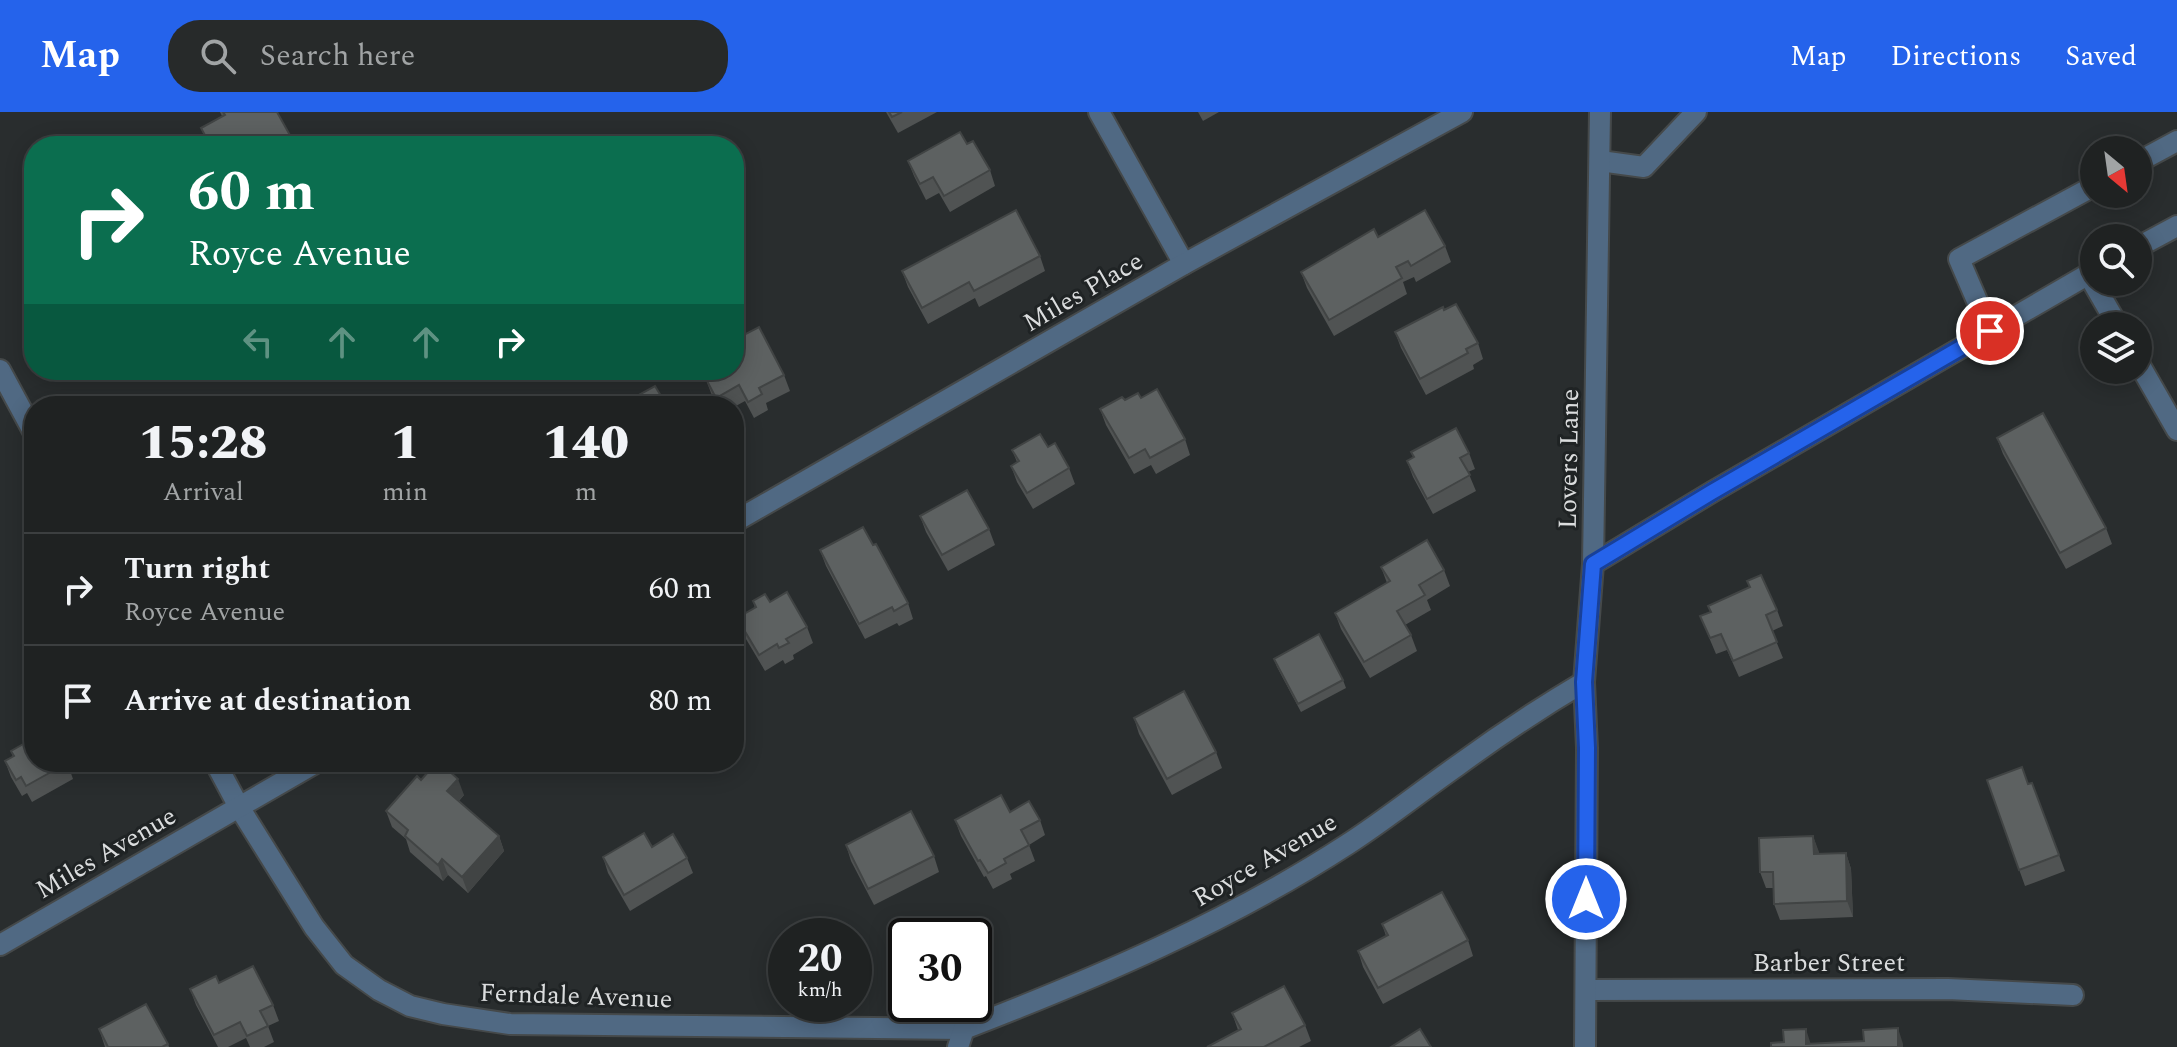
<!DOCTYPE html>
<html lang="en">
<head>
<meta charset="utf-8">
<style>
	:root { --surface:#1f2222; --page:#272a2a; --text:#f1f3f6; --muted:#a1a4a5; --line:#3c3f40; --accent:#2563eb }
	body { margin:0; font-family:Spectral,serif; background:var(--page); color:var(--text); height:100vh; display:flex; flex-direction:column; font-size:30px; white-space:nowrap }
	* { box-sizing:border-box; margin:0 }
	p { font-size:26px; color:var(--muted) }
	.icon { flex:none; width:44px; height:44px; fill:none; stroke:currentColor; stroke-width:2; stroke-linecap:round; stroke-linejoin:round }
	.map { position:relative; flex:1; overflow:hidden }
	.side { position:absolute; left:24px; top:284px; width:720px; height:376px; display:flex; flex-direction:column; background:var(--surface); border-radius:32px; box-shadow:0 4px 20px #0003,0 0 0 2px var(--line) }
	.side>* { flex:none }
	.banner { position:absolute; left:24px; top:24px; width:720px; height:244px; border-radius:32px; box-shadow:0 4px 20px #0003,0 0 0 2px var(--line); background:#0b6e4f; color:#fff; overflow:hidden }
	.needle { width:52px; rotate:151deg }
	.tools { position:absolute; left:2080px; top:24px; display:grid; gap:16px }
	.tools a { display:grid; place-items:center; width:72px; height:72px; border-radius:50%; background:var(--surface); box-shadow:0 4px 20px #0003,0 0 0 2px var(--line); font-size:40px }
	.speed { position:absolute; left:768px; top:806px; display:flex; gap:16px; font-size:40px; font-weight:700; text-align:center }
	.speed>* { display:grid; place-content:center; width:104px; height:104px; border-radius:50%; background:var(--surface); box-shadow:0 4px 20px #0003,0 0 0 2px var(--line); line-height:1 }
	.speed small { font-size:20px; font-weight:400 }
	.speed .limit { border:4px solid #111; border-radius:12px; background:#fff; color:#111 }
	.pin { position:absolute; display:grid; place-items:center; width:68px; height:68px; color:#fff; margin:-34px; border:4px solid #fff; border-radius:50%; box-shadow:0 2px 8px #0007 }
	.me { position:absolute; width:88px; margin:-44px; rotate:0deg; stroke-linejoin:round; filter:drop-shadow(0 0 6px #0008) }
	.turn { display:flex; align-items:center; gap:28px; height:168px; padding:0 32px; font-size:36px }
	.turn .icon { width:104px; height:104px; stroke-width:2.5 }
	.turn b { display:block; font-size:56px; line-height:68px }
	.lanes { display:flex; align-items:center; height:76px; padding:0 32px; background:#0003; justify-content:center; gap:40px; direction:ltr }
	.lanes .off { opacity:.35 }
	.eta { display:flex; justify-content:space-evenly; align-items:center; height:136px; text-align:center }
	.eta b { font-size:48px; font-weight:800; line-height:56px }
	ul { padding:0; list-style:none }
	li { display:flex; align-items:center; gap:24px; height:112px; padding:0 32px; border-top:2px solid var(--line) }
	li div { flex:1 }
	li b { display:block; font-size:30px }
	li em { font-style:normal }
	header { display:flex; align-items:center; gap:48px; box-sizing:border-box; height:112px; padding:0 40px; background:var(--accent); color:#fff }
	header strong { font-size:38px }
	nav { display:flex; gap:44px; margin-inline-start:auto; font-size:28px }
	.search { width:560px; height:72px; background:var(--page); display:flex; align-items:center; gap:20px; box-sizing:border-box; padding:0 28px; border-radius:32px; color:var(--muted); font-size:30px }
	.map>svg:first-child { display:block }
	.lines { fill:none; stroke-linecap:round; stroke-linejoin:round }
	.minor-casing { stroke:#45494a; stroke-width:24 }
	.minor { stroke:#506983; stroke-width:20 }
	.wall { fill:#505353 }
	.shaded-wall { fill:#414444 }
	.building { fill:#5d6161; stroke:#414444; stroke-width:2 }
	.route-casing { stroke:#184099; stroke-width:20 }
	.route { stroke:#2563eb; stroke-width:14 }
	.labels { text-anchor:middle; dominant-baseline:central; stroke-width:6; stroke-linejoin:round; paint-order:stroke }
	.street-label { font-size:26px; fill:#dbddde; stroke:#1f2324 }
</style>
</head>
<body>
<header>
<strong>Map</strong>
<div class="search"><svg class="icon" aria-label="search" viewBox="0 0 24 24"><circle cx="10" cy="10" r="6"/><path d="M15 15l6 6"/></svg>Search here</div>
<nav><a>Map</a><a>Directions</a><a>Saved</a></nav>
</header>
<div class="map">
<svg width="2177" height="935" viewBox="0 0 2177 935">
	<rect width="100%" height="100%" fill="#292d2e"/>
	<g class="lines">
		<defs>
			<g id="minor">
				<path d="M1099,0L1184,152"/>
				<path d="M1600,49L1644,55L1696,0"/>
				<path d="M2138,50L2177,29"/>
				<path d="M2138,135L2177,114"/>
				<path d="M2088,162L2118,214"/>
				<path d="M1990,219L1959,147L2094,74"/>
				<path d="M2138,250L2177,318"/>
				<path d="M0,258L34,321"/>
				<path d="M734,410L1184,152L1462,0"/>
				<path d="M1593,452L1712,380L2094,159"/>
				<path d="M215,650L239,695L314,815L344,853L379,878L410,894L443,902L510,912L964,917"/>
				<path d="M0,833L317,650"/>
				<path d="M1586,878L1948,877L2073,883"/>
				<path d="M958,935L964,917C1096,866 1228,810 1348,732C1385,708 1420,680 1457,654C1498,624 1540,596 1584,570"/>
				<path d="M1585,935L1587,636L1584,570L1593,452L1600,0"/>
			</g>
		</defs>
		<use href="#minor" class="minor-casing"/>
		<use href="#minor" class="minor"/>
	</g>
	<g class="wall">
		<path d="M220,0H277L296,34H208L201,16L222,4Z"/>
		<path d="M886,0H937L898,21Z"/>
		<path d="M1198,0H1219L1203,9Z"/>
		<path d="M967,32L990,58L995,74L950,100L939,81L926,88L914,64L908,49Z"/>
		<path d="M34,102V133L23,108Z"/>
		<path d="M1445,134L1451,150L1416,170L1414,165L1403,170L1407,182L1334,224L1307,176L1301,160Z"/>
		<path d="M1040,144L1045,159L979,195L975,186L928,212L908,175L902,159Z"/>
		<path d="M1395,220L1478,231L1483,247L1473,253L1474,257L1426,283L1401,236Z"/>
		<path d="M784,263L790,279L766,291L768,298L754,306L745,289L734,295V294H718L711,281L705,265Z"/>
		<path d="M1141,286L1185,327L1190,343L1156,362L1151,353L1134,362L1106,313L1100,297L1125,288Z"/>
		<path d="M1997,326L2106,416L2112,432L2066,457L2003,342Z"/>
		<path d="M1048,335L1069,356L1075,372L1033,397L1017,370L1011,354L1017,350L1012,338Z"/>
		<path d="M1411,340L1469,341L1475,357L1468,360L1476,379L1433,402L1413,365L1407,349L1413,345Z"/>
		<path d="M920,404L989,417L995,433L948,459L926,420Z"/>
		<path d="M820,438L908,491L913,507L899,514L897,511L865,527L826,454Z"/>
		<path d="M1381,455L1444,458L1450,474L1427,488L1431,498L1405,513L1411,523L1417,539L1370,566L1341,517L1335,501L1387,471Z"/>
		<path d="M753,489L770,490L807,515L813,531L793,543L794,547L785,552L783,548L765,559L743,522L737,506L755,496Z"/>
		<path d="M1777,498L1783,514L1772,519L1783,546L1739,565L1727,538L1716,542L1700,504Z"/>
		<path d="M1274,547L1343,568L1346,576L1301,600L1277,555Z"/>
		<path d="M1134,606L1216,640L1222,656L1172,683L1139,622Z"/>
		<path d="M11,639L67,650L73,667L32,690L27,681L22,684L11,665L5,649L13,645Z"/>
		<path d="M421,668L464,683L459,689L499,724L504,739L468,781L448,763L443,769L410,740L406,727L392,715L386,699Z"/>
		<path d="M1987,668L2028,672L2032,671L2065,759L2025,774Z"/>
		<path d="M1010,700L1040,708L1045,723L1029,733L1035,749L1010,762L1012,767L993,777L986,764L984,765L961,724L955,708Z"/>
		<path d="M1813,724L1819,742L1846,741L1851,757L1853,805L1780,808L1774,792V776H1766L1760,760Z"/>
		<path d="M846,733L934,744L939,760L874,793L851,749Z"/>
		<path d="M652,735L687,746L693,761L630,799L608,761L603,745Z"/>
		<path d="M1382,812L1468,828L1473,844L1383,892L1363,855L1358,839L1386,824Z"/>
		<path d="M219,871L273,893L279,909L268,914L274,930L264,935H250L246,926L228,935H218L196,893L190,877Z"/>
		<path d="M1232,901L1305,913L1311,929L1299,935H1207L1238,918Z"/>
		<path d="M99,917L168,932L169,935H105Z"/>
	</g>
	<g class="shaded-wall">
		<path d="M458,667L464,683L453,695L447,679Z"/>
		<path d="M499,724L504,739L468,781L462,765Z"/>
		<path d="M1813,724L1819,740L1820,758L1814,742Z"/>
		<path d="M1846,741L1851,757L1853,805L1847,789Z"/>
		<path d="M442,747L448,763L443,769L438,753Z"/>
		<path d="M1898,916L1903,932V935H1898Z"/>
		<path d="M1806,917L1811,933L1806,932Z"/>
	</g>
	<g class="building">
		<path d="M223,0H277L296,34H211L201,16L225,3Z"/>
		<path d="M889,0H902L892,5Z"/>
		<path d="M960,20L967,32L973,29L990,58L944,84L933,65L920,72L908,49Z"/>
		<path d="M1016,98L1040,144L974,179L969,170L922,196L902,159Z"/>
		<path d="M1425,98L1445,134L1411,154L1408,149L1396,155L1402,166L1329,208L1301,160L1374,117L1378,125Z"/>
		<path d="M34,102V128L23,108Z"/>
		<path d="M1456,192L1478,231L1466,237L1468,241L1420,267L1395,220L1443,195L1444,198Z"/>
		<path d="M759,215L784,263L759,276L762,282L748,290L739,273L716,286L705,265L718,258H734V228Z"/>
		<path d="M655,274L667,294H622V292Z"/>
		<path d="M1157,277L1185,327L1150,346L1145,337L1129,346L1100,297L1122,285L1125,288L1138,281L1141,286Z"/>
		<path d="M2043,301L2106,416L2060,441L1997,326Z"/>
		<path d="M1456,316L1469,341L1460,346L1470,363L1427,387L1407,349L1414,345L1411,340Z"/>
		<path d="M1040,322L1048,335L1055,331L1069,356L1027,381L1011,354L1019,349L1012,338Z"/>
		<path d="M967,378L989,417L942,443L920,404Z"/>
		<path d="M863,415L873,433L876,432L908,491L894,499L892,495L859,512L820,438Z"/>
		<path d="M1427,428L1444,458L1419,473L1425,483L1397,499L1411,523L1364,550L1335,501L1390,469L1381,455Z"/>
		<path d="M1761,463L1777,498L1766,503L1777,530L1733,549L1721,522L1710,526L1700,504L1711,500L1708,494L1750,475L1747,469Z"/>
		<path d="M787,480L807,515L786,527L789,531L779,536L777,532L759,543L737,506L756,495L753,489L765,482L770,490Z"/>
		<path d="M1319,522L1343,568L1298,592L1274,547Z"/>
		<path d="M1184,579L1216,640L1167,667L1134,606Z"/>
		<path d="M34,626V650L67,651L26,674L21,665L16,668L5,649L14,644L11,639Z"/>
		<path d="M437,650H439L458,667L447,679L499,724L462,765L442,747L438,753L405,724L408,718L386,699L417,664L421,668Z"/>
		<path d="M2022,655L2028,672L2032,671L2059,743L2019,758L1987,668Z"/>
		<path d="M1001,683L1010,700L1029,689L1040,708L1021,718L1029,733L1004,747L1006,751L988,761L980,748L978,749L955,708Z"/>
		<path d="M911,699L934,744L868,777L846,733Z"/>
		<path d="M644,721L652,735L673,722L687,746L624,783L603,745Z"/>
		<path d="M1813,724L1814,742L1846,741L1847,789L1774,792L1773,760H1760L1759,726Z"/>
		<path d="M1442,780L1468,828L1378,876L1358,839L1388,823L1382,812Z"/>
		<path d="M253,854L273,893L260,899L268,914L247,924L240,910L214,923L190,877L216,864L219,871Z"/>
		<path d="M1284,874L1305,913L1264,935H1207L1241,917L1232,901Z"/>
		<path d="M146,892L168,932L162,935H108L99,917Z"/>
		<path d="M1898,916V935H1771V931L1784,930L1783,918L1806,917V932L1864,929L1863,918Z"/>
		<path d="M1420,917L1431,935H1391Z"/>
	</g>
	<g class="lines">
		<defs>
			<path id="route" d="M1586,787L1587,636L1584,570L1593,452L1712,380L1990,219"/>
		</defs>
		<use href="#route" class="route-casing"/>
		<use href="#route" class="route"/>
	</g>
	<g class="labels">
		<g class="street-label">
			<text transform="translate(1083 180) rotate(-30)">Miles Place</text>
			<text transform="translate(1569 347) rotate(-89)">Lovers Lane</text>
			<text transform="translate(106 741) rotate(-30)">Miles Avenue</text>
			<text transform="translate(1265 748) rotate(-30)">Royce Avenue</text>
			<text x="1829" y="851">Barber Street</text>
			<text transform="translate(576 884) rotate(2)">Ferndale Avenue</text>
		</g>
	</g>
</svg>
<div class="tools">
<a><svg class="needle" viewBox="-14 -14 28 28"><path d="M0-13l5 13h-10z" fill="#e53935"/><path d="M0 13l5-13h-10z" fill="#a1a4a5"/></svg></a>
<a><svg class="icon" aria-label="search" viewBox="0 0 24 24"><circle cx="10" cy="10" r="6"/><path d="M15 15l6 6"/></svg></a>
<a><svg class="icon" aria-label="layers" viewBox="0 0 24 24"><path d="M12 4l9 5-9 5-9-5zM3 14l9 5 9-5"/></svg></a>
</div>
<div class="speed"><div>20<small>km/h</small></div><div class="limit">30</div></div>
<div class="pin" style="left:1990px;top:219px;background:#d93025"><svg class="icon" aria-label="arrive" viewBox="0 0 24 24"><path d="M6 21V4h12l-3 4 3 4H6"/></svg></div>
<svg class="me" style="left:1586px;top:787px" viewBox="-20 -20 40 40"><circle r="17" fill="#2563eb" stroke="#fff" stroke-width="3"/><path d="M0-11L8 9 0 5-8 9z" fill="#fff"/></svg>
<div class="banner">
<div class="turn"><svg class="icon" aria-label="right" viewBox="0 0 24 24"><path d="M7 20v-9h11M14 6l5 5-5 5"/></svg><div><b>60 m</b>Royce Avenue</div></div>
<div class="lanes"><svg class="icon off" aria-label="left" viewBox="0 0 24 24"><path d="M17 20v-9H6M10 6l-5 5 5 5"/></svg><svg class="icon off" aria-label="ahead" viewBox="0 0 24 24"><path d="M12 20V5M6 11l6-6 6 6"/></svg><svg class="icon off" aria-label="ahead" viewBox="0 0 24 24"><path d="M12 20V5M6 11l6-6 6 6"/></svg><svg class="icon" aria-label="right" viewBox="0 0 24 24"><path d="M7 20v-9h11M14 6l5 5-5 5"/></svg></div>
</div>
<section class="side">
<div class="eta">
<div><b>15:28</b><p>Arrival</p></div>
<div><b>1</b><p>min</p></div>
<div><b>140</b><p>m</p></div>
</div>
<ul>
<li><svg class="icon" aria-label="right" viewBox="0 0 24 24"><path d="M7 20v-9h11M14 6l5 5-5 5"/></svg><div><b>Turn right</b><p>Royce Avenue</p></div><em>60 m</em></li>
<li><svg class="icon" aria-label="arrive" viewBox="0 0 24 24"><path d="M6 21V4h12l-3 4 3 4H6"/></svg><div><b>Arrive at destination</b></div><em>80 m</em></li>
</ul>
</section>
</div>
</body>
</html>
